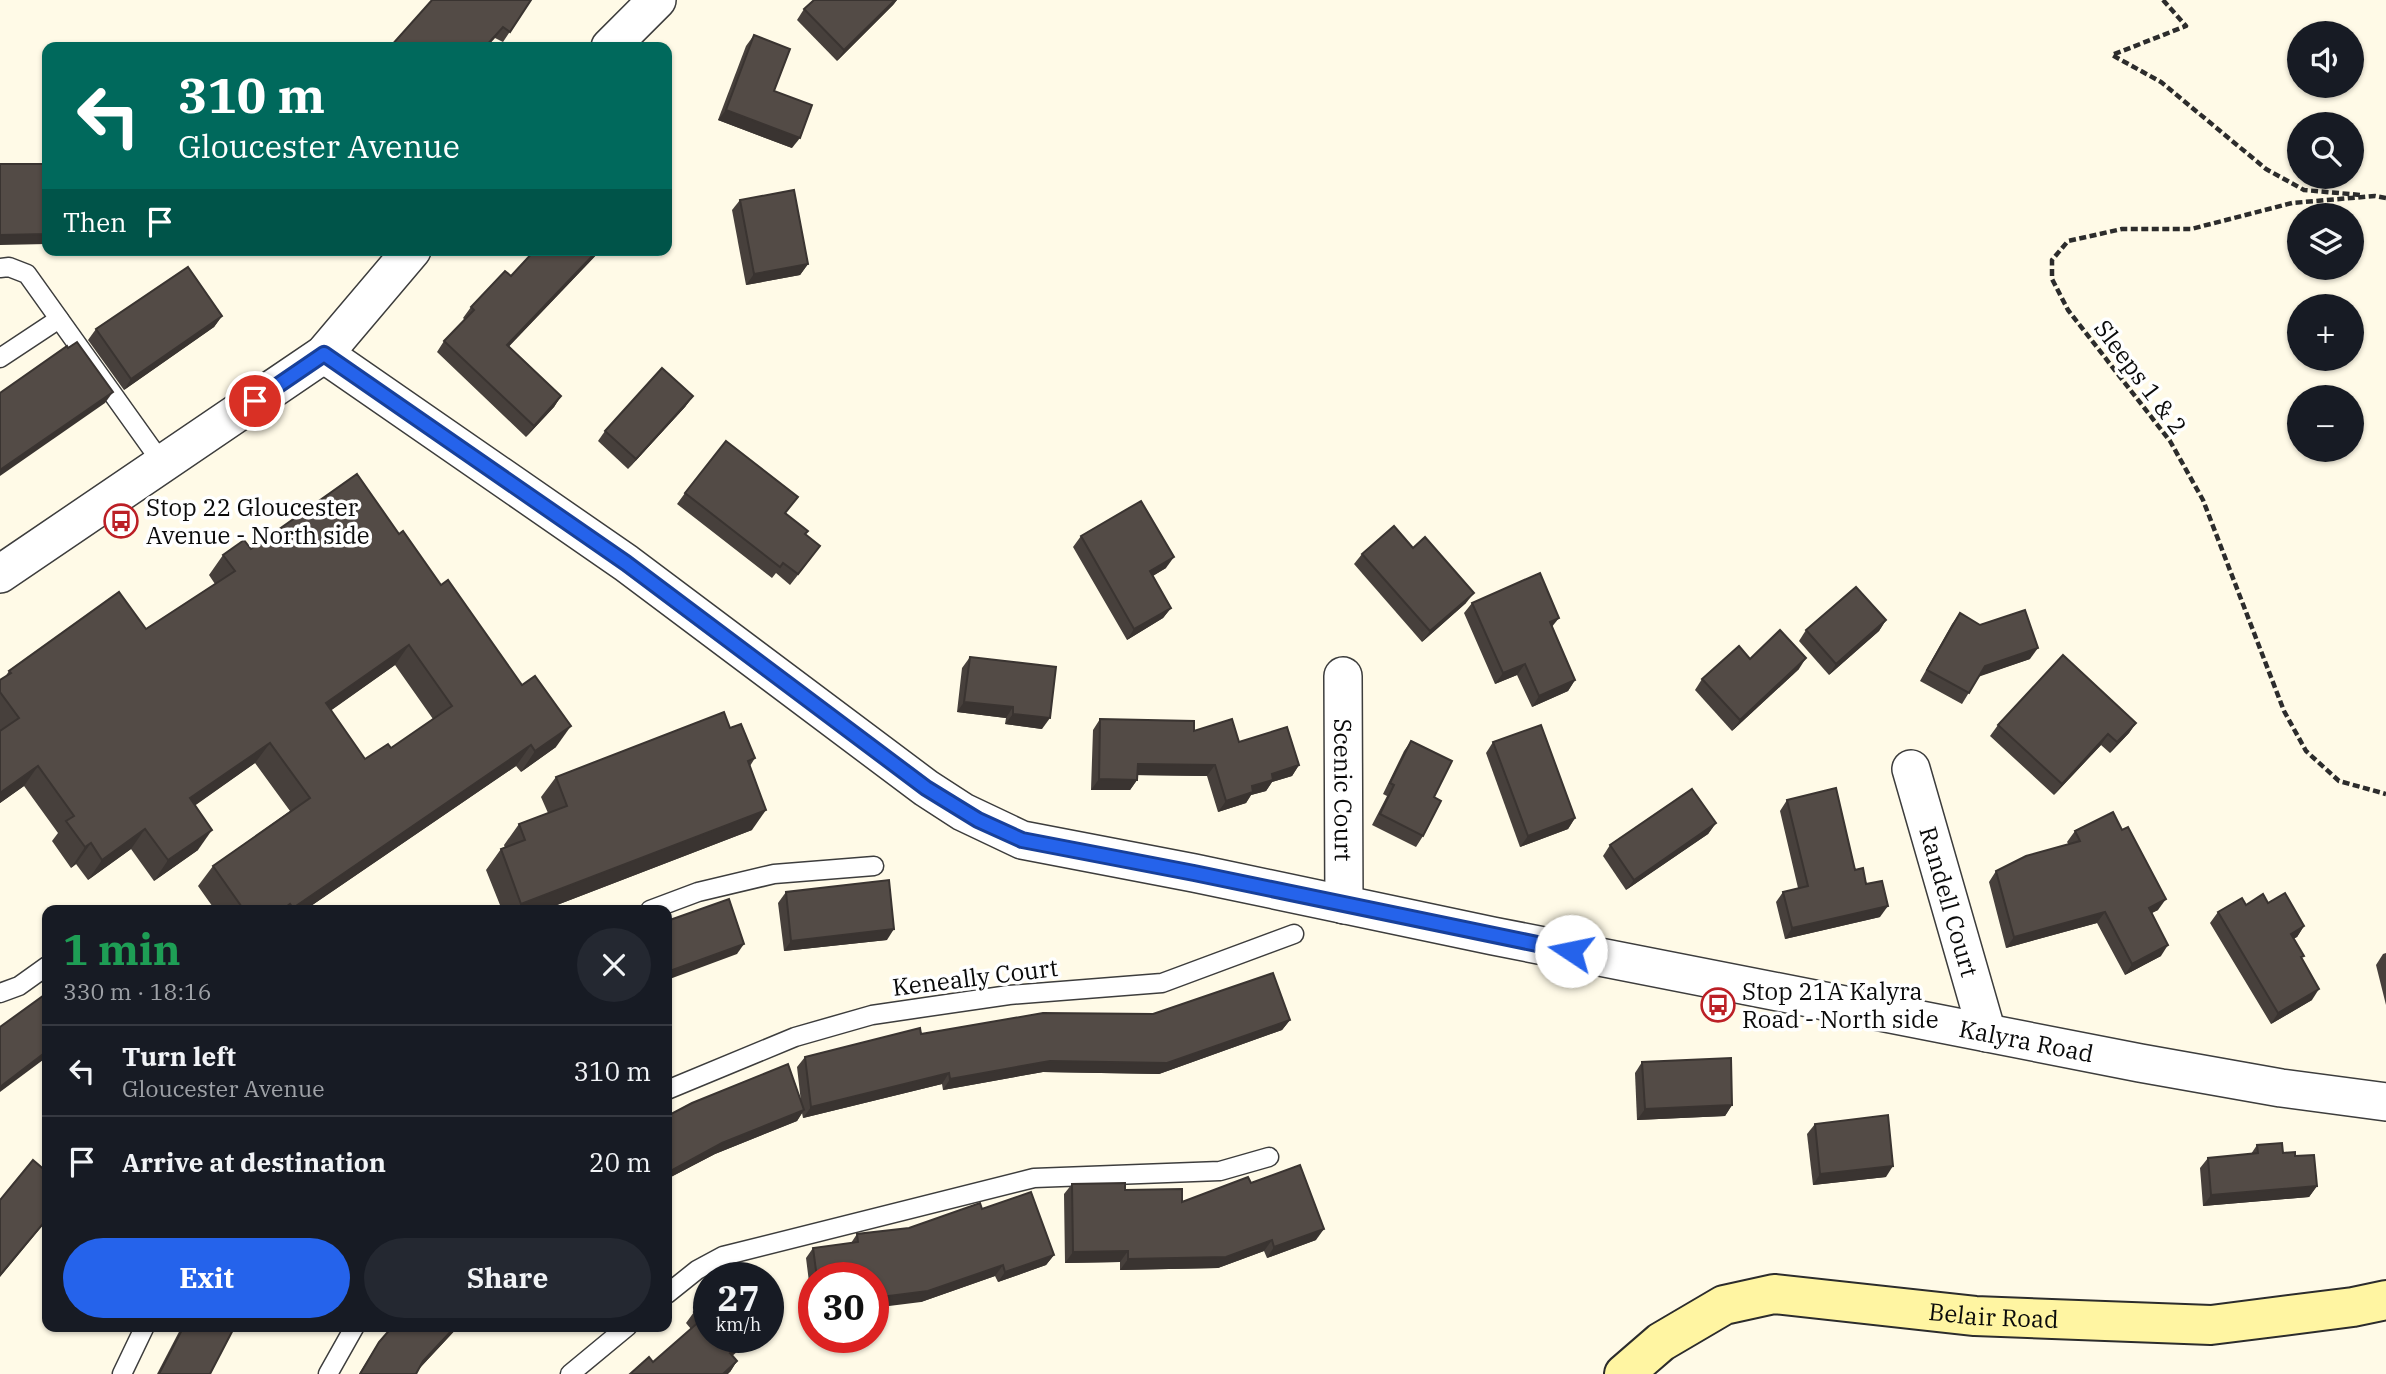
<!DOCTYPE html>
<html lang="en">
<head>
<meta charset="utf-8">
<style>
	:root { --surface:#171b24; --page:#242831; --text:#f1f3f6; --muted:#9ea1a6; --line:#363941; --accent:#2563eb }
	body { margin:0; font-family:"IBM Plex Serif",serif; background:var(--page); color:var(--text); height:100vh; display:flex; flex-direction:column; font-size:26px; white-space:nowrap }
	* { box-sizing:border-box; margin:0 }
	p { font-size:23px; color:var(--muted) }
	.icon { flex:none; width:38px; height:38px; fill:none; stroke:currentColor; stroke-width:2; stroke-linecap:round; stroke-linejoin:round }
	.map { position:relative; flex:1; overflow:hidden }
	.sheet { position:absolute; left:42px; top:905px; width:630px; height:427px; display:flex; flex-direction:column; background:var(--surface); border-radius:14px; box-shadow:0 2px 5px #0004 }
	.sheet>* { flex:none }
	.banner { position:absolute; left:42px; top:42px; width:630px; height:214px; border-radius:14px; box-shadow:0 2px 5px #0004; background:#00695c; color:#fff; overflow:hidden }
	.fabs { position:absolute; left:2287px; top:21px; display:grid; gap:14px }
	.fabs a { display:grid; place-items:center; width:77px; height:77px; border-radius:50%; background:var(--surface); box-shadow:0 2px 5px #0004; font-size:35px }
	.speed { position:absolute; left:693px; top:1262px; display:flex; gap:14px; font-size:35px; font-weight:700; text-align:center }
	.speed>* { display:grid; place-content:center; width:91px; height:91px; border-radius:50%; background:var(--surface); box-shadow:0 2px 5px #0004; line-height:1 }
	.speed small { font-size:18px; font-weight:400 }
	.speed .limit { border:10px solid #d22; background:#fff; color:#111 }
	.pin { position:absolute; display:grid; place-items:center; width:60px; height:60px; color:#fff; margin:-30px; border:4px solid #fff; border-radius:50%; box-shadow:0 2px 7px #0007 }
	.me { position:absolute; width:77px; margin:-38px; rotate:281deg; stroke-linejoin:round; filter:drop-shadow(0 0 5px #0008) }
	.turn { display:flex; align-items:center; gap:24px; height:147px; padding:0 21px; font-size:32px }
	.turn .icon { width:91px; height:91px; stroke-width:2.5 }
	.turn b { display:block; font-size:49px; line-height:60px }
	.then { display:flex; align-items:center; height:66px; padding:0 21px; background:#0003; gap:14px; font-size:26px }
	.round { display:grid; place-items:center; flex:none; width:74px; height:74px; border-radius:37px; background:var(--page) }
	.head { display:flex; align-items:center; justify-content:space-between; height:119px; padding:0 21px }
	h1 { font-size:42px; font-weight:700; line-height:52px; color:#1e9e55 }
	.action { display:flex; gap:14px; margin-top:auto; padding:14px 21px }
	.action a { flex:1; height:80px; border-radius:42px; background:var(--accent); color:#fff; font-size:28px; font-weight:700; line-height:80px; text-align:center }
	.action a+a { background:var(--page); color:var(--text) }
	ul { padding:0; list-style:none }
	li { display:flex; align-items:center; gap:21px; height:91px; padding:0 21px; border-top:2px solid var(--line) }
	li div { flex:1 }
	li b { display:block; font-size:26px }
	li em { font-style:normal }
	.map>svg:first-child { display:block }
	.lines { fill:none; stroke-linecap:round; stroke-linejoin:round }
	.lane-casing { stroke:#3d3d3d; stroke-width:21 }
	.street-casing { stroke:#3d3d3d; stroke-width:40 }
	.secondary-casing { stroke:#2c2c2c; stroke-width:42 }
	.path { stroke:#2c2c2c; stroke-width:4.5; stroke-dasharray:7 3.5; stroke-linecap:butt }
	.lane { stroke:#fff; stroke-width:18 }
	.street { stroke:#fff; stroke-width:37 }
	.secondary { stroke:#fff5a2; stroke-width:38 }
	.wall { fill:#47403c; fill-rule:evenodd }
	.shaded-wall { fill:#3a3431 }
	.building { fill:#534b46; stroke:#3a3431; stroke-width:2; fill-rule:evenodd }
	.route-casing { stroke:#184099; stroke-width:18 }
	.route { stroke:#2563eb; stroke-width:12 }
	.labels { text-anchor:middle; dominant-baseline:central; stroke-width:7; stroke-linejoin:round; paint-order:stroke }
	.street-label { font-size:24px; fill:#0a0a0a; stroke:#fff }
	.poi-label { font-size:24px; fill:#0a0a0a; stroke:#fff; text-anchor:start }
</style>
</head>
<body>
<div class="map">
<svg width="2386" height="1374" viewBox="0 0 2386 1374">
	<rect width="100%" height="100%" fill="#fffae7"/>
	<g class="lines">
		<defs>
			<g id="lane">
				<path d="M0,268L9,267L27,274L162,463"/>
				<path d="M0,358L59,319"/>
				<path d="M650,910L698,892L774,874L874,866"/>
				<path d="M0,993L19,986L47,966"/>
				<path d="M667,1090L795,1037L872,1015L1009,995L1162,983L1294,934"/>
				<path d="M667,1294L697,1270L723,1256L1034,1178L1220,1171L1269,1157"/>
				<path d="M122,1374L145,1326"/>
				<path d="M328,1374L355,1326"/>
				<path d="M570,1374L628,1326"/>
			</g>
			<g id="street">
				<path d="M610,47L657,0"/>
				<path id="s1" d="M324,354L626,563L926,788L963,812L1022,840L1194,873L1493,936L2140,1063L2281,1088L2386,1102"/>
				<path d="M0,574L324,354L412,250"/>
				<path id="s2" d="M1343,676L1344,905"/>
				<path id="s3" d="M1911,769L1987,1033"/>
			</g>
			<g id="secondary">
				<path id="s4" d="M1624,1374L1661,1342L1724,1305L1774,1294L1975,1316L2211,1325L2353,1307L2386,1300"/>
			</g>
		</defs>
		<use href="#lane" class="lane-casing"/>
		<use href="#street" class="street-casing"/>
		<use href="#secondary" class="secondary-casing"/>
		<g class="path">
			<path d="M2163,0L2186,26L2112,55L2161,82L2266,169L2304,190L2361,195"/>
			<path d="M2386,198L2375,196L2292,203L2191,229H2122L2068,241L2052,260V279L2068,310L2170,441L2203,500L2284,711L2306,751L2339,781L2386,794"/>
		</g>
		<use href="#lane" class="lane"/>
		<use href="#street" class="street"/>
		<use href="#secondary" class="secondary"/>
	</g>
	<g class="wall">
		<path d="M531,0L503,42L495,38L390,47Z"/>
		<path d="M814,0H897L893,5L837,61L797,20L804,9Z"/>
		<path d="M754,35L774,91L792,148L718,120L746,46Z"/>
		<path d="M740,200L808,264L800,275L746,285L732,210Z"/>
		<path d="M535,250H601L509,346L561,396L554,407L526,437L437,352L444,341L465,320L463,318L471,307L511,276Z"/>
		<path d="M222,316L214,327L124,390L88,340L96,329Z"/>
		<path d="M693,396L685,407L628,469L598,441L605,431Z"/>
		<path d="M685,493L786,513L805,535L812,557L790,585L776,573L772,578L677,504Z"/>
		<path d="M399,534L556,747L521,772L516,766L305,910H215L198,886L213,866L290,811L255,763L195,805L198,850L154,881L131,849L88,880L76,864L71,868L52,841L58,833L24,786L0,803V680L5,677L9,671L146,629L215,584L209,575L223,555L251,549ZM395,665L433,719L391,748L365,759L331,710Z"/>
		<path d="M1081,536L1166,568L1153,576L1171,608L1163,618L1127,640L1073,547Z"/>
		<path d="M1362,554L1466,603L1422,642L1354,564Z"/>
		<path d="M1472,603L1552,627L1575,680L1568,691L1532,707L1517,675L1495,684L1464,613Z"/>
		<path d="M1960,613L1980,625L2030,659L1979,676L1962,704L1920,681L1952,624Z"/>
		<path d="M1886,620L1879,631L1829,675L1799,641L1806,630Z"/>
		<path d="M970,657L1042,729L1005,724L1006,718L957,712L962,668Z"/>
		<path d="M1750,659L1799,669L1732,731L1695,690L1702,679Z"/>
		<path d="M1100,719L1194,731L1239,742L1299,765L1292,776L1272,782L1266,791L1251,795L1246,803L1218,812L1207,776L1137,775V780L1130,790H1091L1093,730Z"/>
		<path d="M2136,723L2129,733L2110,753L2101,745L2054,795L1990,736L1998,725Z"/>
		<path d="M730,728L755,758L750,766L752,830L544,910H502L486,870L501,849L505,848L504,845L519,824L548,813L541,797L556,777Z"/>
		<path d="M1411,741L1423,836L1416,847L1372,825L1387,796L1383,794L1404,751Z"/>
		<path d="M1493,742L1575,818L1568,829L1520,847L1486,753Z"/>
		<path d="M1787,800L1855,870L1866,884L1880,917L1785,939L1776,902L1783,892L1798,888L1780,811Z"/>
		<path d="M1716,823L1708,834L1626,890L1603,856L1610,845Z"/>
		<path d="M2075,831L2158,910L2152,913L2161,956L2125,975L2097,923L2006,948L1989,882L1996,871L2069,845L2067,842Z"/>
		<path d="M786,892L887,940L784,951L778,903Z"/>
		<path d="M2268,903L2304,926L2297,937L2294,938L2301,959L2312,1000L2271,1024L2210,923L2218,912L2246,905Z"/>
		<path d="M2386,953V1005L2376,965L2383,954Z"/>
		<path d="M1290,1020L1282,1030L1159,1074L1043,1072L943,1090L942,1084L803,1118L802,1113L797,1121L715,1154L667,1179V1116L801,1102L797,1067L805,1057L921,1034Z"/>
		<path d="M1642,1062L1732,1105L1725,1116L1637,1120L1635,1073Z"/>
		<path d="M1815,1124L1886,1177L1813,1185L1807,1134Z"/>
		<path d="M2257,1145L2295,1156L2317,1186L2309,1197L2203,1206L2200,1168L2208,1158L2251,1154Z"/>
		<path d="M1251,1183L1316,1240L1267,1258L1264,1251L1218,1268L1120,1270V1262L1065,1263L1064,1194L1072,1184L1125,1190L1182,1202Z"/>
		<path d="M982,1209L1054,1255L1046,1265L998,1282L995,1276L921,1302L873,1278H814V1322L806,1258L813,1248L851,1243L857,1234L909,1228Z"/>
		<path d="M694,1312L737,1361L730,1372L653,1362L691,1329L686,1323Z"/>
		<path d="M182,1326H235L210,1374H157Z"/>
		<path d="M393,1326H459L419,1369L416,1374H359L379,1342Z"/>
	</g>
	<g class="shaded-wall">
		<path d="M895,0H897L893,5L837,61L844,50Z"/>
		<path d="M503,27L495,38L487,47H485Z"/>
		<path d="M726,110L800,138L792,148L718,120Z"/>
		<path d="M47,234V244L0,245V235Z"/>
		<path d="M598,250H601L500,356L507,345Z"/>
		<path d="M808,264L800,275L746,285L754,274Z"/>
		<path d="M222,316L214,327L124,390L131,379Z"/>
		<path d="M113,392L105,403L0,476V470Z"/>
		<path d="M561,396L554,407L526,437L534,426Z"/>
		<path d="M693,396L685,407L628,469L636,459Z"/>
		<path d="M1174,557L1166,568L1142,582L1150,571Z"/>
		<path d="M1474,593L1466,603L1422,642L1430,631Z"/>
		<path d="M1171,608L1163,618L1127,640L1134,629Z"/>
		<path d="M1559,618L1551,628L1550,622Z"/>
		<path d="M1886,620L1879,631L1829,675L1836,664Z"/>
		<path d="M409,645L395,665L312,724L326,703Z"/>
		<path d="M2038,648L2030,659L1978,677L1985,666Z"/>
		<path d="M1806,658L1799,669L1732,731L1740,720Z"/>
		<path d="M1525,664L1517,675L1495,684L1503,673Z"/>
		<path d="M1575,680L1568,691L1532,707L1539,696Z"/>
		<path d="M964,702L1013,707L1006,718L957,712Z"/>
		<path d="M1013,714L1050,718L1042,729L1005,724Z"/>
		<path d="M2136,723L2129,733L2110,753L2117,742Z"/>
		<path d="M571,726L556,747L521,772L535,751Z"/>
		<path d="M2108,734L2101,745L2054,795L2062,784Z"/>
		<path d="M270,743L255,763L176,819L190,798Z"/>
		<path d="M531,745L516,766L305,910H291L293,908Z"/>
		<path d="M1138,764L1215,765L1207,776L1130,775Z"/>
		<path d="M1299,765L1292,776L1272,782L1266,791L1251,795L1246,803L1218,812L1226,801L1272,774Z"/>
		<path d="M38,766L24,786L0,803V793Z"/>
		<path d="M1099,779L1137,780L1130,790H1091Z"/>
		<path d="M766,810L752,830L544,910H517L521,904Z"/>
		<path d="M1575,818L1568,829L1520,847L1528,836Z"/>
		<path d="M1716,823L1708,834L1626,890L1634,880Z"/>
		<path d="M145,829L131,849L88,880L102,860Z"/>
		<path d="M212,830L198,850L154,881L168,860Z"/>
		<path d="M91,843L76,864L71,868L85,847Z"/>
		<path d="M2166,899L2158,910L2141,918L2149,908Z"/>
		<path d="M1888,906L1880,917L1785,939L1792,928Z"/>
		<path d="M2105,912L2097,923L2006,948L2014,937Z"/>
		<path d="M2304,926L2297,937L2283,945L2291,934Z"/>
		<path d="M894,929L887,940L784,951L791,941Z"/>
		<path d="M744,944L737,954L667,980V972Z"/>
		<path d="M2168,945L2161,956L2125,975L2132,964Z"/>
		<path d="M2319,989L2312,1000L2271,1024L2278,1013Z"/>
		<path d="M1290,1020L1282,1030L1159,1074L1043,1072L943,1090L950,1079Z"/>
		<path d="M47,1051V1057L0,1092V1087Z"/>
		<path d="M949,1073L942,1084L803,1118L811,1107Z"/>
		<path d="M1732,1105L1725,1116L1637,1120L1645,1109Z"/>
		<path d="M804,1110L797,1121L715,1154L667,1179V1173L722,1143Z"/>
		<path d="M1893,1166L1886,1177L1813,1185L1820,1174Z"/>
		<path d="M2317,1186L2309,1197L2203,1206L2211,1195Z"/>
		<path d="M47,1219V1220L0,1277V1275Z"/>
		<path d="M1324,1229L1316,1240L1267,1258L1274,1247Z"/>
		<path d="M1272,1240L1264,1251L1218,1268L1120,1270L1128,1259Z"/>
		<path d="M1128,1251L1120,1262L1065,1263L1073,1252Z"/>
		<path d="M1054,1255L1046,1265L998,1282L1005,1272Z"/>
		<path d="M1003,1265L995,1276L921,1302L873,1308V1298Z"/>
		<path d="M456,1326H459L416,1372L423,1361Z"/>
		<path d="M749,1337H754L723,1364L730,1353Z"/>
		<path d="M737,1361L730,1372L728,1374H723Z"/>
	</g>
	<g class="building">
		<path d="M432,0H531L510,32L503,27L485,47H390Z"/>
		<path d="M814,0H895L844,50L804,9Z"/>
		<path d="M754,35L790,49L774,91L812,105L800,138L726,110Z"/>
		<path d="M0,164H47V234L0,235Z"/>
		<path d="M794,190L808,264L754,274L740,200Z"/>
		<path d="M535,250H598L507,345L561,396L534,426L444,341L474,310L471,307L505,271L511,276Z"/>
		<path d="M188,267L222,316L131,379L96,329Z"/>
		<path d="M77,342L113,392L0,470V393L67,346L68,348Z"/>
		<path d="M662,368L693,396L636,459L605,431Z"/>
		<path d="M726,441L798,497L785,513L808,531L805,534L820,546L798,574L783,563L780,567L685,493Z"/>
		<path d="M357,474L399,534L403,531L441,585L448,580L522,685L535,676L571,726L535,751L531,745L293,908L290,904L282,910H244L213,866L310,798L270,743L190,798L212,830L168,860L145,829L102,860L91,843L85,847L66,821L74,816L38,766L0,793V731L19,718L0,692V680L11,673L9,671L119,592L146,629L235,571L223,555L244,540L251,549ZM409,645L452,706L391,748L388,744L365,759L326,703Z"/>
		<path d="M1141,501L1174,557L1150,571L1171,608L1134,629L1081,536Z"/>
		<path d="M1394,526L1413,548L1425,537L1474,593L1430,631L1362,554Z"/>
		<path d="M1540,573L1559,618L1550,622L1575,680L1539,696L1525,664L1503,673L1472,603Z"/>
		<path d="M1856,587L1886,620L1836,664L1806,630Z"/>
		<path d="M2025,610L2038,648L1985,666L1969,693L1927,670L1960,613L1980,625Z"/>
		<path d="M1780,630L1806,658L1740,720L1702,679L1739,646L1750,659Z"/>
		<path d="M2063,655L2136,723L2117,742L2108,734L2062,784L1998,725Z"/>
		<path d="M970,657L1056,667L1050,718L1013,714V707L964,702Z"/>
		<path d="M724,712L730,728L741,724L755,758L748,761L766,810L521,904L501,849L525,840L519,824L567,806L556,777Z"/>
		<path d="M1100,719L1194,721V731L1232,719L1239,742L1287,727L1299,765L1272,774L1273,780L1252,786L1253,792L1226,801L1215,765L1138,764L1137,780L1099,779Z"/>
		<path d="M1541,725L1575,818L1528,836L1493,742Z"/>
		<path d="M1411,741L1452,761L1434,797L1441,801L1423,836L1380,814L1394,785L1390,783Z"/>
		<path d="M1836,788L1855,870L1863,868L1866,884L1882,881L1888,906L1792,928L1783,892L1808,886L1787,800Z"/>
		<path d="M1692,789L1716,823L1634,880L1610,845Z"/>
		<path d="M2113,812L2122,830L2128,827L2166,899L2149,908L2168,945L2132,964L2105,912L2014,937L1996,871L2026,856L2080,841L2075,831Z"/>
		<path d="M889,880L894,929L791,941L786,892Z"/>
		<path d="M2285,893L2304,926L2291,934L2304,956L2301,957L2319,989L2278,1013L2218,912L2242,898L2246,905L2263,894L2268,903Z"/>
		<path d="M729,899L744,944L667,972V921Z"/>
		<path d="M1273,973L1290,1020L1167,1063L1050,1061L950,1079L949,1073L811,1107L805,1057L920,1028L921,1034L1043,1013L1153,1014Z"/>
		<path d="M47,993V1051L0,1087V1027Z"/>
		<path d="M1731,1058L1732,1105L1645,1109L1642,1062Z"/>
		<path d="M788,1064L804,1110L722,1143L667,1173V1116L692,1103Z"/>
		<path d="M1888,1115L1893,1166L1820,1174L1815,1124Z"/>
		<path d="M2282,1143L2283,1153L2295,1152V1156L2314,1155L2317,1186L2211,1195L2208,1158L2258,1153L2257,1145Z"/>
		<path d="M33,1160L47,1172V1219L0,1275V1200Z"/>
		<path d="M1300,1165L1324,1229L1274,1247L1272,1240L1226,1257L1128,1259V1251L1073,1252L1072,1184L1125,1183V1190L1182,1189V1202L1248,1177L1251,1183Z"/>
		<path d="M1031,1192L1054,1255L1005,1272L1003,1265L928,1291L873,1298V1278H817L813,1248L858,1242L857,1234L909,1228L980,1203L982,1209Z"/>
		<path d="M709,1299V1337H749L730,1353L737,1361L723,1374H630L649,1357L653,1362L701,1320L694,1312Z"/>
		<path d="M184,1326H235L210,1374H159Z"/>
		<path d="M393,1326H456L423,1361L416,1374H360L379,1342Z"/>
	</g>
	<g class="lines">
		<defs>
			<path id="route" d="M255,401L324,354L626,563L926,788L978,820L1022,840L1194,873L1571,951"/>
		</defs>
		<use href="#route" class="route-casing"/>
		<use href="#route" class="route"/>
	</g>
	<defs>
		<symbol id="bus-ring" viewBox="-11 -11 22 22"><circle r="9.5" fill="#fff" stroke="#bc2026" stroke-width="1.5"/><path d="M-5-6H5V4H4V6H2V4H-2V6H-4V4H-5ZM-3.5-4V0h7V-4ZM-3.5 1.2v1.5H-2V1.2ZM2 1.2v1.5H3.5V1.2Z" fill="#bc2026"/></symbol>
	</defs>
	<g fill-rule="evenodd">
		<use href="#bus-ring" x="102" y="502" width="38" height="38"/>
		<use href="#bus-ring" x="1699" y="986" width="38" height="38"/>
	</g>
	<g class="labels">
		<g class="street-label">
			<text transform="translate(2141 377) rotate(53)">Sleeps 1 &amp; 2</text>
			<text stroke="none"><textPath href="#s2" startOffset="114">Scenic Court</textPath></text>
			<text stroke="none"><textPath href="#s3" startOffset="138">Randell Court</textPath></text>
			<text transform="translate(975 977) rotate(-7)">Keneally Court</text>
			<text stroke="none"><textPath href="#s1" startOffset="1876">Kalyra Road</textPath></text>
			<text stroke="none"><textPath href="#s4" startOffset="394">Belair Road</textPath></text>
		</g>
		<g class="poi-label">
			<text x="146" y="507">Stop 22 Gloucester<tspan x="146" dy="28">Avenue - North side</tspan></text>
			<text x="1742" y="991">Stop 21A Kalyra<tspan x="1742" dy="28">Road - North side</tspan></text>
		</g>
	</g>
</svg>
<div class="fabs">
<a><svg class="icon" aria-label="sound" viewBox="0 0 24 24"><path d="M4 9h4l5-4v14l-5-4H4zM17 9q2 3 0 6"/></svg></a>
<a><svg class="icon" aria-label="search" viewBox="0 0 24 24"><circle cx="10" cy="10" r="6"/><path d="M15 15l6 6"/></svg></a>
<a><svg class="icon" aria-label="layers" viewBox="0 0 24 24"><path d="M12 4l9 5-9 5-9-5zM3 14l9 5 9-5"/></svg></a>
<a>+</a>
<a>−</a>
</div>
<div class="speed"><div>27<small>km/h</small></div><div class="limit">30</div></div>
<div class="pin" style="left:255px;top:401px;background:#d93025"><svg class="icon" aria-label="arrive" viewBox="0 0 24 24"><path d="M6 21V4h12l-3 4 3 4H6"/></svg></div>
<svg class="me" style="left:1571px;top:951px" viewBox="-20 -20 40 40"><circle r="19" fill="#fff"/><path d="M0-13L10 11 0 6-10 11z" fill="#2563eb"/></svg>
<div class="banner">
<div class="turn"><svg class="icon" aria-label="left" viewBox="0 0 24 24"><path d="M17 20v-9H6M10 6l-5 5 5 5"/></svg><div><b>310 m</b>Gloucester Avenue</div></div>
<div class="then">Then<svg class="icon" aria-label="arrive" viewBox="0 0 24 24"><path d="M6 21V4h12l-3 4 3 4H6"/></svg></div>
</div>
<section class="sheet">
<div class="head"><div><h1>1 min</h1><p>330 m · 18:16</p></div><a class="round"><svg class="icon" aria-label="close" viewBox="0 0 24 24"><path d="M6 6l12 12M18 6L6 18"/></svg></a></div>
<ul>
<li><svg class="icon" aria-label="left" viewBox="0 0 24 24"><path d="M17 20v-9H6M10 6l-5 5 5 5"/></svg><div><b>Turn left</b><p>Gloucester Avenue</p></div><em>310 m</em></li>
<li><svg class="icon" aria-label="arrive" viewBox="0 0 24 24"><path d="M6 21V4h12l-3 4 3 4H6"/></svg><div><b>Arrive at destination</b></div><em>20 m</em></li>
</ul>
<div class="action"><a>Exit</a><a>Share</a></div>
</section>
</div>
</body>
</html>
